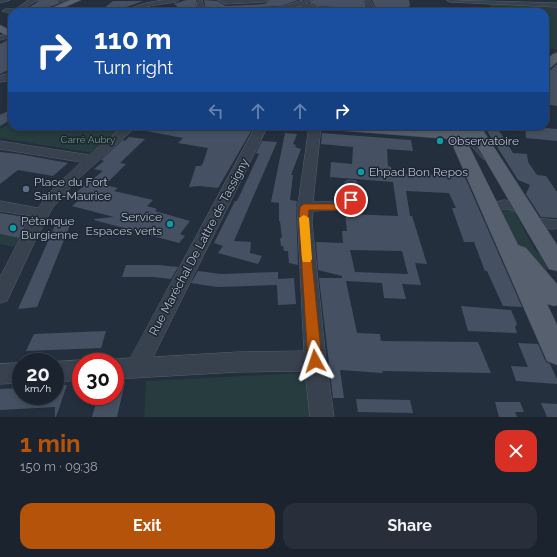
<!DOCTYPE html>
<html lang="en">
<head>
<meta charset="utf-8">
<style>
	:root { --surface:#1b232e; --page:#282f3a; --text:#f1f3f6; --muted:#a0a4aa; --line:#39404a; --accent:#b45309 }
	body { margin:0; font-family:Raleway,sans-serif; background:var(--page); color:var(--text); height:100vh; display:flex; flex-direction:column; font-size:15px; white-space:nowrap }
	* { box-sizing:border-box; margin:0 }
	p { font-size:13px; color:var(--muted) }
	.icon { flex:none; width:22px; height:22px; fill:none; stroke:currentColor; stroke-width:2; stroke-linecap:round; stroke-linejoin:round }
	.map { position:relative; height:417px; overflow:hidden }
	.drawer { display:flex; flex-direction:column; background:var(--surface); flex:1 }
	.drawer>* { flex:none }
	.guide { position:absolute; left:8px; top:8px; width:541px; height:122px; border-radius:12px; box-shadow:0 2px 6px #0003,0 0 0 1px var(--line); background:#1a4fa0; color:#fff; overflow:hidden }
	.speed { position:absolute; left:12px; top:353px; display:flex; gap:8px; font-size:20px; font-weight:700; text-align:center }
	.speed>* { display:grid; place-content:center; width:52px; height:52px; border-radius:50%; background:var(--surface); box-shadow:0 2px 6px #0003,0 0 0 1px var(--line); line-height:1 }
	.speed small { font-size:10px; font-weight:400 }
	.speed .limit { border:6px solid #d22; background:#fff; color:#111 }
	.pin { position:absolute; display:grid; place-items:center; width:34px; height:34px; color:#fff; margin:-17px; border:2px solid #fff; border-radius:50%; box-shadow:0 1px 4px #0007 }
	.me { position:absolute; width:44px; margin:-22px; rotate:355deg; stroke-linejoin:round; filter:drop-shadow(0 0 3px #0008) }
	.turn { display:flex; align-items:center; gap:14px; height:84px; padding:0 20px; font-size:18px }
	.turn .icon { width:52px; height:52px; stroke-width:2.5 }
	.turn b { display:block; font-size:28px; line-height:34px }
	.lanes { display:flex; align-items:center; height:38px; padding:0 20px; background:#0003; justify-content:center; gap:20px; direction:ltr }
	.lanes .off { opacity:.35 }
	.round { display:grid; place-items:center; flex:none; width:42px; height:42px; border-radius:12px; background:var(--page) }
	.headline { display:flex; align-items:center; justify-content:space-between; height:68px; padding:0 20px }
	h1 { font-size:24px; font-weight:700; line-height:30px; color:var(--accent) }
	.action { display:flex; gap:8px; margin-top:auto; padding:8px 20px }
	.action a { flex:1; height:46px; border-radius:12px; background:var(--accent); color:#fff; font-size:16px; font-weight:700; line-height:46px; text-align:center }
	.action a+a { background:var(--page); color:var(--text) }
	.map>svg:first-child { display:block }
	.green { fill:#263c3f }
	.building { fill:#455162; fill-rule:evenodd }
	.lines { fill:none; stroke-linecap:round; stroke-linejoin:round }
	.minor-casing { stroke:#565f6c; stroke-width:1 }
	.major-casing { stroke:#414a57; stroke-width:1 }
	.minor { fill:#38414e; fill-rule:evenodd }
	.major { fill:#56606e; fill-rule:evenodd }
	.route { fill:#b45309; stroke:#753606 }
	.slow { fill:#f59e0b }
	.culture-dot { fill:#0f9aa8; stroke:#1d2633; stroke-width:1.5 }
	.service-dot { fill:#5c6f8a; stroke:#1d2633; stroke-width:1.5 }
	.labels { text-anchor:middle; dominant-baseline:central; stroke-width:3; stroke-linejoin:round; paint-order:stroke }
	.far-park-label { font-size:10px; fill:#6b9a76; stroke:#1d2633 }
	.poi-label { font-size:12px; fill:#b4bcc9; stroke:#1d2633; text-anchor:start }
	.street-label { font-size:12px; fill:#b4bcc9; stroke:#1d2633 }
</style>
</head>
<body>
<div class="map">
<svg width="557" height="417" viewBox="0 0 557 417">
	<rect width="100%" height="100%" fill="#242f3e"/>
	<g class="green">
		<path d="M487,3L557,6V49L556,50L545,47V12H496Z"/>
		<path d="M12,122V126H125L93,153L0,138V129Z"/>
		<path d="M504,210L514,211L535,250L548,261L549,264L544,278L517,244L501,213Z"/>
		<path d="M0,234L20,238L15,247L0,244Z"/>
		<path d="M300,373L313,383L315,417H144L146,381Z"/>
	</g>
	<g class="building">
		<path d="M41,0H57L60,3L47,8H28Z"/>
		<path d="M186,0H195L197,11L184,12L174,4Z"/>
		<path d="M204,0L217,1L226,6L265,4L269,0H298L281,6L241,8L237,12L206,11Z"/>
		<path d="M313,0H363L366,6L364,9L318,6L309,3Z"/>
		<path d="M372,0H409L410,5L406,12H366L374,10L376,8Z"/>
		<path d="M113,1H143L121,9H103Z"/>
		<path d="M299,8L316,12H284Z"/>
		<path d="M10,39H12V47L8,49L12,50V68L0,74V44Z"/>
		<path d="M557,64V106L545,104V75Z"/>
		<path d="M12,109V119L0,126V115Z"/>
		<path d="M141,126H171L203,131V126H254L218,188L199,186L189,187L196,166H201L203,163L208,148L178,143L183,138L141,130Z"/>
		<path d="M484,126H496L513,153L527,154L528,162L537,175L546,176L557,192V218L541,217L526,194L530,185L518,180Z"/>
		<path d="M525,126L557,129V141L526,138Z"/>
		<path d="M285,133L297,134L293,144L296,145L295,147L301,149L291,175H293L290,200L297,201L296,207L298,265L289,263L288,251H284L283,246H281L280,238H282L280,221H279V203L271,202Z"/>
		<path d="M322,133L411,140L413,151L387,149L388,166L391,167L392,174L464,175L522,307L503,306L487,271H485L474,242H464L452,208H456L449,193L406,191L410,216H412L427,264L415,263L421,285L402,284L406,299L384,298L382,283L346,281L357,333L380,334L381,341L478,342L491,373L382,371L383,373L340,370L344,398H333L319,278H342V276L318,270L316,242L343,243L342,231H347L345,214L398,216L393,182L330,177L331,162L352,164L353,147L321,144ZM350,250L402,251L408,274L355,272Z"/>
		<path d="M129,137L145,139L120,163L126,164L105,185L118,188L114,191L153,200L147,206L157,209L155,211L190,221L180,234L185,236L179,243L94,220V219L114,217L72,206L78,201L69,198L103,171L94,169L104,161L101,160L123,140L125,141Z"/>
		<path d="M262,141L277,142L234,241L251,242L250,253L262,256L258,264L218,253L223,246L214,243L235,201H237L259,154L256,153Z"/>
		<path d="M0,152L19,154L68,163L53,176L18,170L0,184Z"/>
		<path d="M0,213L25,217L28,221L19,238L0,234Z"/>
		<path d="M72,220L37,307L18,309L57,221Z"/>
		<path d="M126,265H158L178,267L171,279L154,277H122Z"/>
		<path d="M198,271L221,274L278,272V279L294,278L296,304L278,305L277,285L217,287L191,283Z"/>
		<path d="M461,306L511,310L517,324L515,327L517,333L468,331Z"/>
		<path d="M106,331L101,348L26,351L34,334Z"/>
		<path d="M518,343L538,344L546,362L550,364L557,379V384L516,381L511,366L528,367Z"/>
		<path d="M115,382H125L117,417H92L98,396H115Z"/>
		<path d="M67,385L56,417H55V407L0,410V389L21,388V396H55V386Z"/>
		<path d="M356,399L410,400L413,413L358,412Z"/>
		<path d="M495,402H520L524,412H515L517,417H499Z"/>
		<path d="M541,403L557,404V417H547Z"/>
	</g>
	<g class="lines">
		<defs>
			<g id="minor">
				<path d="M0,0H10L0,3Z"/>
				<path d="M29,0H40L34,2L23,9L48,10L51,12C42,12 6,14 2,11L5,9H15Z"/>
				<path d="M58,0H79C74,3 63,3 58,0Z"/>
				<path d="M163,0H179L176,2L149,6L133,12H118L146,3Z"/>
				<path d="M196,0H202L205,12H199Z"/>
				<path d="M218,0H268L265,2L226,4Z"/>
				<path d="M303,0H312L305,3L318,7L362,10L365,12L318,11L299,6L282,11L238,12L241,10L281,7Z"/>
				<path d="M364,0H370L375,8L374,9L365,10V8L368,7Z"/>
				<path d="M447,0L557,3V7L450,2Z"/>
				<path d="M12,33V37L0,40V36Z"/>
				<path d="M6,74H12V80L0,82V76Z"/>
				<path d="M124,126H137L78,179L53,207L34,243L7,301L0,303V277L32,216L0,211V201L38,208L51,191L81,162L0,149V141L89,155Z"/>
				<path d="M256,126H268L153,357L238,352L304,351L297,207L298,204L309,126H321L313,202L342,201L344,184L346,181L351,180L356,181C362,190 358,202 351,209L313,211L312,222L326,361L334,417H310L305,371L238,372L115,379V362H107L115,359L130,358Z"/>
				<path d="M450,130L475,135L493,156L491,159H483L467,141L446,136L444,134L446,132Z"/>
				<path d="M504,200C513,201 526,203 532,211L529,214C519,217 513,208 504,209C500,210 496,214 492,215L487,213L484,210L490,204Z"/>
				<path d="M532,218L557,220V228L553,229L526,227L524,223L526,219Z"/>
				<path d="M81,360L87,362H81V380L55,382L54,362Z"/>
				<path d="M21,363V383L0,384V364Z"/>
			</g>
			<g id="major">
				<path d="M70,0H81L54,12H43Z"/>
				<path d="M0,25L12,31V38L0,32Z"/>
				<path d="M557,53V62L549,69L545,70V61L553,54Z"/>
				<path d="M328,126H394L456,131L470,129L474,126L481,127L557,245V271L549,269L472,137L465,138L518,245L526,248L557,284V305L554,306L547,304L557,325V365L547,361L450,139L335,130L330,129Z"/>
			</g>
		</defs>
		<use href="#minor" class="minor-casing"/>
		<use href="#major" class="major-casing"/>
		<use href="#minor" class="minor"/>
		<use href="#major" class="major"/>
	</g>
	<path class="route" d="M351,197L356,200L355,203L342,210H309L308,222L322,361L320,365L315,367L310,365L308,361L299,222L300,207L304,204H340Z"/>
	<path class="slow" d="M304,215L309,218L312,259L310,262H303L302,259L299,218Z"/>
	<g class="culture-dot">
		<circle cx="440" cy="141" r="4"/>
		<circle cx="361" cy="172" r="4"/>
		<circle cx="170" cy="224" r="4"/>
		<circle cx="13" cy="228" r="4"/>
	</g>
	<circle class="service-dot" cx="26" cy="189" r="4"/>
	<g class="labels">
		<g class="far-park-label">
			<text x="88" y="139">Carré Aubry</text>
		</g>
		<g class="poi-label">
			<text x="448" y="141">Observatoire</text>
			<text x="369" y="172">Ehpad Bon Repos</text>
			<text x="34" y="182">Place du Fort<tspan x="34" dy="14">Saint-Maurice</tspan></text>
			<text x="162" y="217" text-anchor="end">Service<tspan x="162" dy="14">Espaces verts</tspan></text>
			<text x="21" y="221">Pétanque<tspan x="21" dy="14">Burgienne</tspan></text>
		</g>
		<g class="street-label">
			<text transform="translate(199 247) rotate(-62)">Rue Maréchal De Lattre de Tassigny</text>
		</g>
	</g>
</svg>
<div class="speed"><div>20<small>km/h</small></div><div class="limit">30</div></div>
<div class="pin" style="left:351px;top:200px;background:#d93025"><svg class="icon" aria-label="arrive" viewBox="0 0 24 24"><path d="M6 21V4h12l-3 4 3 4H6"/></svg></div>
<svg class="me" style="left:315px;top:361px" viewBox="-20 -20 40 40"><path d="M0-17L14 15 0 8-14 15z" fill="#b45309" stroke="#fff" stroke-width="4"/></svg>
<div class="guide">
<div class="turn"><svg class="icon" aria-label="right" viewBox="0 0 24 24"><path d="M7 20v-9h11M14 6l5 5-5 5"/></svg><div><b>110 m</b>Turn right</div></div>
<div class="lanes"><svg class="icon off" aria-label="left" viewBox="0 0 24 24"><path d="M17 20v-9H6M10 6l-5 5 5 5"/></svg><svg class="icon off" aria-label="ahead" viewBox="0 0 24 24"><path d="M12 20V5M6 11l6-6 6 6"/></svg><svg class="icon off" aria-label="ahead" viewBox="0 0 24 24"><path d="M12 20V5M6 11l6-6 6 6"/></svg><svg class="icon" aria-label="right" viewBox="0 0 24 24"><path d="M7 20v-9h11M14 6l5 5-5 5"/></svg></div>
</div>
</div>
<section class="drawer">
<div class="headline"><div><h1>1 min</h1><p>150 m · 09:38</p></div><a class="round" style="background:#d93025;color:#fff"><svg class="icon" aria-label="close" viewBox="0 0 24 24"><path d="M6 6l12 12M18 6L6 18"/></svg></a></div>
<div class="action"><a>Exit</a><a>Share</a></div>
</section>
</body>
</html>
